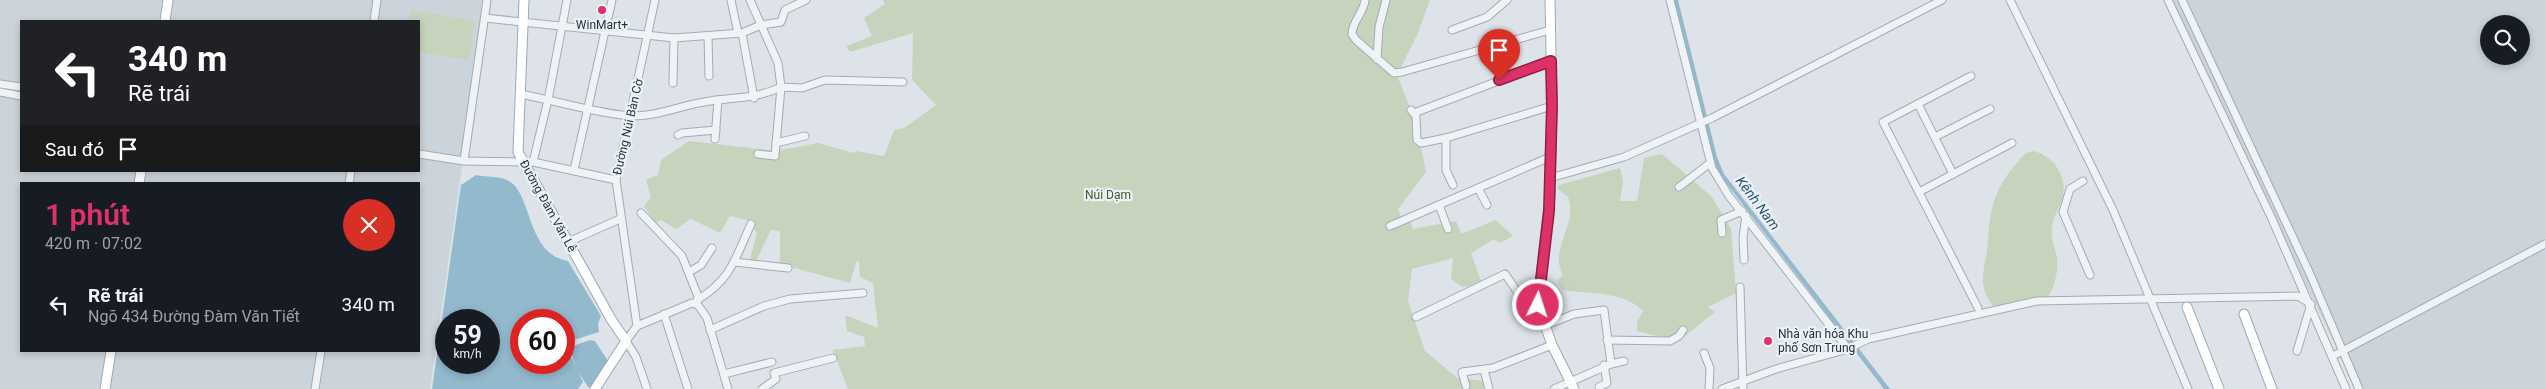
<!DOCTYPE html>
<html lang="vi">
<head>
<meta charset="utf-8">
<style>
	:root { --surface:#171b24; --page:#242831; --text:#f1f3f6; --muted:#9ea1a6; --accent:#dd3267 }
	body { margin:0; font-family:Roboto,sans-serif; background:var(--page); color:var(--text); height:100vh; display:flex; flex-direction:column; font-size:19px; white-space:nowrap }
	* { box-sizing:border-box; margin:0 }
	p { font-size:16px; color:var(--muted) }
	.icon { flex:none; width:28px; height:28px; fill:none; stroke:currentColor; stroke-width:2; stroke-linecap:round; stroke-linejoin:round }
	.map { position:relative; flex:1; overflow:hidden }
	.panel { position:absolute; left:20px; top:182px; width:400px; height:170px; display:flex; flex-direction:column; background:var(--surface); border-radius:0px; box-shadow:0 2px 8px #0003 }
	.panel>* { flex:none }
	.banner { position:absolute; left:20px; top:20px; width:400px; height:152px; border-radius:0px; box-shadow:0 2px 8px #0003; background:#202124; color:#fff; overflow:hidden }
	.fabs { position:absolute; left:2480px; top:15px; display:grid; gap:10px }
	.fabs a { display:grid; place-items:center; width:50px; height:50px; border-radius:50%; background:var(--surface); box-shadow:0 2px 8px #0003; font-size:25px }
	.speed { position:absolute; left:435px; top:309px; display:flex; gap:10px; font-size:25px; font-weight:700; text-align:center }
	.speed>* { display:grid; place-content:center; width:65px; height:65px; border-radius:50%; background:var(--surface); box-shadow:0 2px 8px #0003; line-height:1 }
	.speed small { font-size:12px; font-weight:400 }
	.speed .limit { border:8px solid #d22; background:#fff; color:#111 }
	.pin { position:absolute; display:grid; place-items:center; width:42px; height:42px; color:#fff; margin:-51px -21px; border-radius:50% 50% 50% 0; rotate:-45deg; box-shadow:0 0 5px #0007 }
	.pin .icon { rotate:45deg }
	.me { position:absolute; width:55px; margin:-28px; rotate:4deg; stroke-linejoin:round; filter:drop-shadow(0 0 4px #0008) }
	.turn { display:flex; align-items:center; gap:18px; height:105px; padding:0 25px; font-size:22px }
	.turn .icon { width:65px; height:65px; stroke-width:2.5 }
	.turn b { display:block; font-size:35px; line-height:42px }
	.then { display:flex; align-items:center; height:48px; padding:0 25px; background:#0003; gap:10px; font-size:19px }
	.round { display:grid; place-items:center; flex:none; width:52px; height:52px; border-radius:26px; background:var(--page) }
	.summary { display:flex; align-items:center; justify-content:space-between; height:85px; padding:0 25px }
	h1 { font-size:30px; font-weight:600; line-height:38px; color:var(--accent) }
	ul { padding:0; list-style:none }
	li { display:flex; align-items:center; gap:15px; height:75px; padding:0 25px }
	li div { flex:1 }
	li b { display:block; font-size:19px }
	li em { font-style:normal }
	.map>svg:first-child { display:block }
	.built { fill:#cbd3db; fill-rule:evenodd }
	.green { fill:#c6d4bd }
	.water { fill:#93b9cd; fill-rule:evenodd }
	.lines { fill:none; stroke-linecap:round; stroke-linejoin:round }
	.minor-casing { stroke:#a2abb3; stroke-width:9 }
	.major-casing { stroke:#9baab6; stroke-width:11 }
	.minor { stroke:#f0f3f6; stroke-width:7 }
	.major { stroke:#fff; stroke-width:9 }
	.route-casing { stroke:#902043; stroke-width:12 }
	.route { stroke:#dd3267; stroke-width:9 }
	.poi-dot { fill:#dd3267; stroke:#ecf2f6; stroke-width:2 }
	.labels { text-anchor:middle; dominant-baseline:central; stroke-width:4.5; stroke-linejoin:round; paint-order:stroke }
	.poi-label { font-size:12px; fill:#253341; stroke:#ecf2f6 }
	.street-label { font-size:12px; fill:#253341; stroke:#ecf2f6 }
	.park-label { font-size:12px; fill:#405e30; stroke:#ecf2f6 }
	.water-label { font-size:14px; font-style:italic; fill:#2a5a79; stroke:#ecf2f6 }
</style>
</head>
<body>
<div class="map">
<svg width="2545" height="389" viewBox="0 0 2545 389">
	<rect width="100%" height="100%" fill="#dde3e9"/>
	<g class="built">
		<path d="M0,0H486L430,389H0ZM21,21H419V171H21ZM21,184H419V351H21Z"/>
		<path d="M2166,0H2545V389H2357ZM2489,24H2521V56H2489Z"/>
	</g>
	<g class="green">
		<path d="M883,0H1430L1417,35L1397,75L1416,123L1426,172L1398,209L1403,223L1410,220L1413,229L1456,221L1461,234L1496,220L1513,236L1500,243L1494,239L1471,253L1481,281L1470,286L1462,287L1451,279L1453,258L1412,269L1408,301L1425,351L1457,378L1484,381L1487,389H848L833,350L865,346L864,337L847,331L845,315L878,328L873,283L860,277L859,261L857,260L850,283L780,264V231L771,230L756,261L750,259L757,233L746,220L730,216L720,233L691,219L676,229L661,220L655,223L644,206L651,198L646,180L658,175L661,160L689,141L776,151L818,143L854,153L856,151L884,156L894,130L904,128L936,105L912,80L913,33L850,52L846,46L872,36L864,18L885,4Z"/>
		<path d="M411,10L475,21L469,60L419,52V21H409Z"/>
		<path d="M2034,151C2044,154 2053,160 2058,169C2075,199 2049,210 2052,235C2052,243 2056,250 2057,258C2059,269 2054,293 2044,301C2038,307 2006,308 1996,310C1974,283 1986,270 1988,241C1990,201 1998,182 2026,153Z"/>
		<path d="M1662,154L1712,197L1731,229L1736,293L1708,307L1715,312L1679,341L1637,331V322L1643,311C1624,291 1588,294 1563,290L1557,281L1563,275C1548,249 1579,224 1568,197L1557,188L1559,185L1620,168L1623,181L1620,201H1637L1644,158Z"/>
	</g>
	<g class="water">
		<path d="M1673,0H1678L1717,157L1724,174L1890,389H1884L1714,167Z"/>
		<path d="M476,175C485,177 498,176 507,180C533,191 525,254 568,261L601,316L598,324L599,332L564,343L576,367L572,356L573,346L590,340L595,341L608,361L592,388L588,387L579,373L583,382L578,389H432L461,185ZM446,320H489V362H446ZM521,320H564V362H521Z"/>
	</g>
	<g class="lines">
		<defs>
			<g id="minor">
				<path d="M731,0L738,33"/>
				<path d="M1365,0C1364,13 1352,21 1352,34L1356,40L1394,73L1402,72L1550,30"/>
				<path d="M1670,0L1712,168L1729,196L1848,349"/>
				<path d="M2010,0L2113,210L2188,389"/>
				<path d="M2168,0L2272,219L2346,389"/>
				<path d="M2182,0L2310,274L2359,389"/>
				<path d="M485,18L674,38L742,33L761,25L781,22L785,10L806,0"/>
				<path d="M374,21L377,0"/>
				<path d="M1452,30L1487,17L1507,0"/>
				<path d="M742,33L754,98"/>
				<path d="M708,36L709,76"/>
				<path d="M1377,59L1379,27L1386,0"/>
				<path d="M1971,76L1883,122L1978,308"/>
				<path d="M673,83L674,38"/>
				<path d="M0,84L21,87"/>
				<path d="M0,92L21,96"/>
				<path d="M521,94C556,101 595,113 630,116C657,117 684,104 710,101C736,97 756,99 781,87L778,63L750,0"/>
				<path d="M1918,104L1953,174"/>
				<path d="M1411,110L1416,116L1417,140L1421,143L1446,138L1552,106"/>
				<path d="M1414,113L1551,61"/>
				<path d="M678,135L682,133L716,130"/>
				<path d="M1935,137L1990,109"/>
				<path d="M1446,138V170L1453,185"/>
				<path d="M715,139L718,100"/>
				<path d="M776,143L805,136"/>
				<path d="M419,154L464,161L533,162L616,180"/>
				<path d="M758,154L775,156L781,87L802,88L825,80L903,82"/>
				<path d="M464,161L487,0"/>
				<path d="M533,162L548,100L567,0"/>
				<path d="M574,170L612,0"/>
				<path d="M1550,178L1624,157L1712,118L1942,0"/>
				<path d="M2083,181L2070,189L2063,212L2090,275"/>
				<path d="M349,184L351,171"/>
				<path d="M1679,187L1710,163"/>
				<path d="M1478,188L1487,205"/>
				<path d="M1919,192L2012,143"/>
				<path d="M1439,205L1448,229"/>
				<path d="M641,213L682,256L699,299"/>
				<path d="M1390,226L1550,157"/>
				<path d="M1722,233L1721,220L1742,211"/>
				<path d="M568,242L620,219"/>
				<path d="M1744,260L1743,237L1746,216"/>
				<path d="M734,262L788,268"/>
				<path d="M689,272L701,265L712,248"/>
				<path d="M1740,287L1743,389"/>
				<path d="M697,300C731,280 735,259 751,224"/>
				<path d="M664,314L688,389"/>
				<path d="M1416,317L1505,274L1528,307L1538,305"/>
				<path d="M637,326L692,303L698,305L707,318L728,389"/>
				<path d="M1544,326L1574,314L1604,310L1611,364L1554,389"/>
				<path d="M710,330L764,306L790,299L863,293"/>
				<path d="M1607,340L1670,341L1679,336L1683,330"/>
				<path d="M1704,353L1710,368L1709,389"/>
				<path d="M2333,356L2545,244"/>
				<path d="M1611,364L1624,361"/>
				<path d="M1484,370L1489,389"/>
				<path d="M724,374L772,362"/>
				<path d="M1466,386L1462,372L1493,368L1552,345"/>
				<path d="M1599,387L1607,383L1604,365"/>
				<path d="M315,389L321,351"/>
				<path d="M647,389L636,357L626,341L637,326L616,180L655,0"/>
				<path d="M762,389L776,379L774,373L833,358"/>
				<path d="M1722,389L1776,369L1848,349L1868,339L2037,301L2298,296L2311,304L2297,351"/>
			</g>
			<g id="major">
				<path d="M524,0L518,152L611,319L626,341L595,389"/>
				<path d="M1550,0L1552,106L1550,196L1538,305L1552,345L1574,389"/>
				<path d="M165,21L168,0"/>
				<path d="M139,184L141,171"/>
				<path d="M2187,307L2219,389"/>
				<path d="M2244,314L2272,389"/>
				<path d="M105,389L111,351"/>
			</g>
		</defs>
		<use href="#minor" class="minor-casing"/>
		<use href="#major" class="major-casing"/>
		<use href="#minor" class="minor"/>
		<use href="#major" class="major"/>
	</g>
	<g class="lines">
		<defs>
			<path id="route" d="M1499,80L1551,61L1552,106L1549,211L1538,305"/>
		</defs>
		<use href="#route" class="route-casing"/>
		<use href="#route" class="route"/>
	</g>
	<g class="poi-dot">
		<circle cx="602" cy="10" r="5"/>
		<circle cx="1768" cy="341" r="5"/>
	</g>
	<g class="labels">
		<g class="poi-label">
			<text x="602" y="25">WinMart+</text>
			<text x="1778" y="334" text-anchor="start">Nhà văn hóa Khu<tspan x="1778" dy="14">phố Sơn Trung</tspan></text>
		</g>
		<g class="street-label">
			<text transform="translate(628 127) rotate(-77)">Đường Núi Bàn Cờ</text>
			<text transform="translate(548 206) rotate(61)">Đường Đàm Văn Lễ</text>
		</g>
		<g class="park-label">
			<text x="1108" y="195">Núi Dạm</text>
		</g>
		<g class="water-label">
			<text transform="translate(1758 203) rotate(53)">Kênh Nam</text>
		</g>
	</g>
</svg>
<div class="fabs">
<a><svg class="icon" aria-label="search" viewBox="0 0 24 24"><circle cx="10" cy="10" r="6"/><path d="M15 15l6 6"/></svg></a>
</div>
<div class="speed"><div>59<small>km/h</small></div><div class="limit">60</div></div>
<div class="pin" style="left:1499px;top:80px;background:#d93025"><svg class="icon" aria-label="arrive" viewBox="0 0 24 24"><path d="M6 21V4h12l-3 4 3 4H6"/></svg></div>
<svg class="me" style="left:1538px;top:305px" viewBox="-20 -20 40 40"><circle r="17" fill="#dd3267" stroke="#fff" stroke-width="3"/><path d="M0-11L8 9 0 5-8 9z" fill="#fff"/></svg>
<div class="banner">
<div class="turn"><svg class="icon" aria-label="left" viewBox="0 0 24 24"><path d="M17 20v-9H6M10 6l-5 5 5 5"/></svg><div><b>340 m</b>Rẽ trái</div></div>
<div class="then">Sau đó<svg class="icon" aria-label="arrive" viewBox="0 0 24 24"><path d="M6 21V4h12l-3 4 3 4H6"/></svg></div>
</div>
<section class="panel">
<div class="summary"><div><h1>1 phút</h1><p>420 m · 07:02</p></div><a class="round" style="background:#d93025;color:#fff"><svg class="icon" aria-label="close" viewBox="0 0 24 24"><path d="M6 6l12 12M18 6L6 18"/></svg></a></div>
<ul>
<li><svg class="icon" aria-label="left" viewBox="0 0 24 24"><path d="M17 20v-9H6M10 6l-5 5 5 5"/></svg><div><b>Rẽ trái</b><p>Ngõ 434 Đường Đàm Văn Tiết</p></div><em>340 m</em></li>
</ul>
</section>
</div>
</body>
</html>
